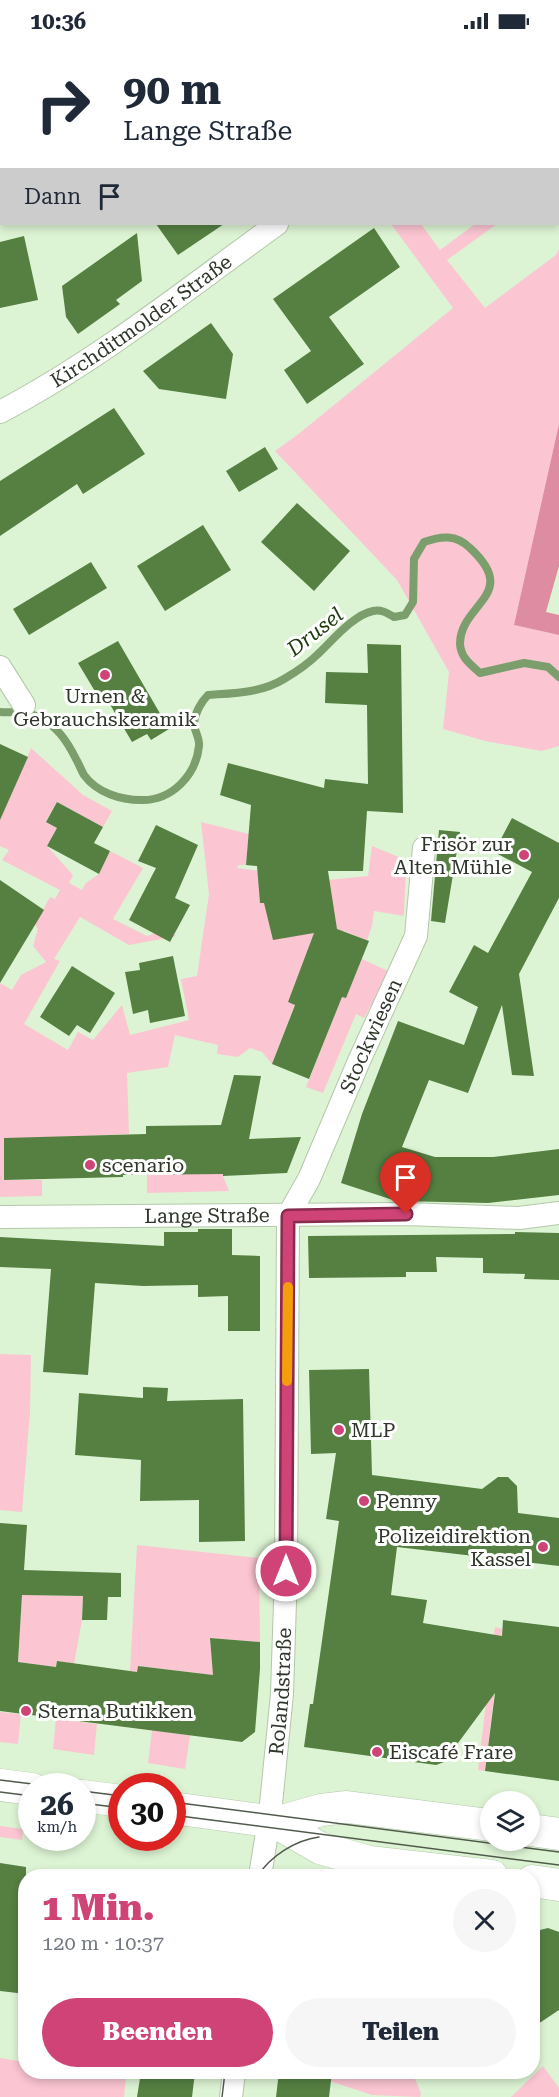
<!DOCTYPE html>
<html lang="de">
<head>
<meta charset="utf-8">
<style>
	:root { --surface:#fff; --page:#f6f6f7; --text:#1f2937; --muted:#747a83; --accent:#cf4376 }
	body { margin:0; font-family:"Roboto Serif",serif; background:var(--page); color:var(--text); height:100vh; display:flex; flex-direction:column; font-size:22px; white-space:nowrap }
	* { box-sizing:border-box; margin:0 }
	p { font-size:20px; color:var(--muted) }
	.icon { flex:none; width:33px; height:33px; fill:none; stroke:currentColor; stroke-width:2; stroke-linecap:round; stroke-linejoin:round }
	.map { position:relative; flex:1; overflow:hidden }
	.details { position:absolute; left:18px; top:1827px; width:522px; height:210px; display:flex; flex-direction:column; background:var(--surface); border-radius:24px; box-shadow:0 3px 9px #0003 }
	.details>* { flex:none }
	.banner { position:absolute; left:0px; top:0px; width:560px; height:183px; box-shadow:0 3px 9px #0003; background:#fff; color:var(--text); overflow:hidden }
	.tools { position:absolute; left:480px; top:1749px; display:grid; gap:12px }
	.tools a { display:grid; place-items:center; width:60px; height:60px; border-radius:50%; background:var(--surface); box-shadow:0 3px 9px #0003; font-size:30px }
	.speed { position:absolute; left:18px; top:1731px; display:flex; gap:12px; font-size:30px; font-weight:700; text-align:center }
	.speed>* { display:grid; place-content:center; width:78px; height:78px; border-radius:50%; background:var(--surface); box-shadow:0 3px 9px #0003; line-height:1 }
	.speed small { font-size:15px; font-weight:400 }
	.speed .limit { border:9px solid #d22; background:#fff; color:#111 }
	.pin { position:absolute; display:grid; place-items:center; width:51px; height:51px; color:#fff; margin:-62px -26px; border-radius:50% 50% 50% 0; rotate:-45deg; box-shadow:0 0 6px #0007 }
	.pin .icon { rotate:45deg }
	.me { position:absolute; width:66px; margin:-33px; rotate:0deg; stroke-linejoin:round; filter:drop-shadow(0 0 4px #0008) }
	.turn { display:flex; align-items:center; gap:21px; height:126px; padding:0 24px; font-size:27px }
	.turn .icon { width:78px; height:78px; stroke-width:2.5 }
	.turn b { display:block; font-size:42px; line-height:51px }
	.then { display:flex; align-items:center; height:57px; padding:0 24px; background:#0003; gap:12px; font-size:22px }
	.round { display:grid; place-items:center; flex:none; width:63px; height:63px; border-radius:32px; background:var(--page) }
	.head { display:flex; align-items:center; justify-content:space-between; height:102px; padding:0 24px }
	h1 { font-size:36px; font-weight:800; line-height:45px; color:var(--accent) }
	.button { display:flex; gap:12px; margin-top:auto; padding:12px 24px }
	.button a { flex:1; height:69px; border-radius:36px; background:var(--accent); color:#fff; font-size:24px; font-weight:800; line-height:69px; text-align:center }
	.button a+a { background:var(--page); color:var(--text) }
	.status { display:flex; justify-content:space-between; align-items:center; height:42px; padding:0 30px; background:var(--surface); direction:ltr }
	.status svg { height:16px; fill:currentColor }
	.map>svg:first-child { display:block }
	.green { fill:#fbc5d2 }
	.forest { fill:#de8ca2 }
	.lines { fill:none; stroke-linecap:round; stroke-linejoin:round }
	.stream { stroke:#7b9e6c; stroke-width:8 }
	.building { fill:#558042 }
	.minor-casing { stroke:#b3c8aa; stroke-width:24 }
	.secondary-casing { stroke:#b3c8aa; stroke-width:33 }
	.minor { stroke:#fff; stroke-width:22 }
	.secondary { stroke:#fff; stroke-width:32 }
	.tram { stroke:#505b4b; stroke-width:1.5 }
	.route-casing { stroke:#872c4d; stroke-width:15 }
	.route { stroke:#cf4376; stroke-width:10 }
	.slow { stroke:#f59e0b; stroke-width:10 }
	.poi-dot { fill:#cf4376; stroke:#fff; stroke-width:2 }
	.labels { text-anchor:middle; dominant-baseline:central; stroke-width:6; stroke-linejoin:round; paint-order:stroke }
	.street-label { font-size:20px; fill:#2e362a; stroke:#fff }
	.poi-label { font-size:20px; fill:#2e362a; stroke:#fff; text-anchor:start }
	.water-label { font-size:21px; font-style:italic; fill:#1b390b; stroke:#fff }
</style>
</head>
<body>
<div class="status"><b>10:36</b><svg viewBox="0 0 49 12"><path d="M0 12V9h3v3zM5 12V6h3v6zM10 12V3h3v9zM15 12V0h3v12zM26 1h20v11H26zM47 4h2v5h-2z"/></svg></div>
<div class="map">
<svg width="559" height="2055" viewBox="0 0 559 2055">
	<rect width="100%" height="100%" fill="#ddf4d4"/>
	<g class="green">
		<path d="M0,0H174V1L2,2L0,104Z"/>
		<path d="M391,182H421L440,208L475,182H497L447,218L485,266L556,213L559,207V382L514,583L559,593V704L542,709L485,699L443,687L449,630L397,538L275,409L296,394L453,266Z"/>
		<path d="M31,706L83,753L112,769L103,785L57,760L46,779L57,786L47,804L73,833L69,841L82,848L86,841L99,832L110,809L143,826L113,877L147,894L164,888L177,894L129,903L80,875L54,917L60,919L24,982L68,1008L78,990L93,998L122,963L130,993L189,978L181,937L197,934L209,852L201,780L249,792L246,823H239L237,826L269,830L270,843L259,844L260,861L291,857L299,841L368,834L372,804L406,818L404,874L374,869L372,884L367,898L344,889L312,896L297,937L345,956L362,917L390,930L364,976L356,972L323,1051L306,1045L334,975L296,959L272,1022L262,1010L250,1006L238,1015L217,1012L218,1003L175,993L168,1025L127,1031L129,1092L41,1096L4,1138H42V1154L0,1155V941L12,948L21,933L46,920L33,904L38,887L35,882L50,855L55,857L60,848L2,818L9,808L0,804V742L13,748Z"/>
		<path d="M222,1113L223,1134L229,1149L147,1151V1133Z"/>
		<path d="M0,1312L31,1313L30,1370L22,1470L0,1468Z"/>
		<path d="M137,1503L259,1516L260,1600L210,1596L213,1631L219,1632L218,1651L198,1631L138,1624L137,1630L130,1629Z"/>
		<path d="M22,1553L83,1554L82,1578L74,1622L58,1619L56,1625L18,1620Z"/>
		<path d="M495,1585L502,1587L485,1729L478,1728Z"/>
		<path d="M0,1670L21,1672L18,1702L0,1700Z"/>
		<path d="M56,1677L97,1682L94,1713L53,1707Z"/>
		<path d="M152,1688L190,1693L185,1727L148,1721Z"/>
		<path d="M0,1784L23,1787L22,1798L0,1795Z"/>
		<path d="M0,2016L25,2020L26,2030H93L126,2036L124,2055H0Z"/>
		<path d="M543,2024L559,2046V2055H511Z"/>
		<path d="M328,2030H343L386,2036L383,2030H412L421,2051L420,2055L372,2053L327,2038Z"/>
	</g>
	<path class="forest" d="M559,382V524L546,570L559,573V593L514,583Z"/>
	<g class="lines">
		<path class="stream" d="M0,670C11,671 27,669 36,674C56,682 67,699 76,717C79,722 81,728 84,733C97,751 121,758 141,758C172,759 196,733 199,704C200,696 194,689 194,681C195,671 201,660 208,653C235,651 261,651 284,637C296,630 309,621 318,612C332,599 353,573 373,569C381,567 387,571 394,575L405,573L413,560L414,517L424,500C441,494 456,492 470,506C521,553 460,561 460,602C461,616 470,622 480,631L524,621L548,625L559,635"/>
	</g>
	<g class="building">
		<path d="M156,182H224L178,213Z"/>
		<path d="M374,186L400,225L329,275L364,322L307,362L284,328L311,309L273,257Z"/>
		<path d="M137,191L142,239L116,258L120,262L78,292L66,275L62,244Z"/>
		<path d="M24,194L38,258L0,266V200Z"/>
		<path d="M211,281L233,312L226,357L159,347L143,329Z"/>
		<path d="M114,366L145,412L83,452L77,442L0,494V439Z"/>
		<path d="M265,405L278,427L239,450L226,429Z"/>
		<path d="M297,461L350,509L314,549L261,500Z"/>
		<path d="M203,483L231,528L165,569L137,524Z"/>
		<path d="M91,520L107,546L29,593L13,567Z"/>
		<path d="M118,599L169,687L151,698L147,692L132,700L105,654L99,656L78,621Z"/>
		<path d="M367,602L401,603L403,771L367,769L363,829H328L337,887L369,899L346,956L342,955L309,1037L272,1022L295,963L288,960L314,891L273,898L264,861H260L257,824L246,823L251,763L220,753L228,721L324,746L325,737L368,742L367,663L325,661L326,630L368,631Z"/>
		<path d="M0,702L28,715L0,778Z"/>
		<path d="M57,760L103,785L94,801L110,809L99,832L47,804L57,786L46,780Z"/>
		<path d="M512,776L559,801V856L519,932L534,1034L512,1033L502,963L468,1051L429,1038L402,1105L435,1115H493L559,1107V1153L488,1161L396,1159L341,1141L362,1072L398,979L464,1003L478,965L449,950L474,903L488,911L532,830L494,810Z"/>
		<path d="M156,783L198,803L175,856L190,863L170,900L129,878L156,826L138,819Z"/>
		<path d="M439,788L460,790L445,881L431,879Z"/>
		<path d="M0,838L44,868L0,941Z"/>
		<path d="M173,914L185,974L150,981L148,968L133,972L125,930L140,928L139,921Z"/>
		<path d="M72,924L115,951L90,991L77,983L69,994L40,975Z"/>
		<path d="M234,1033L261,1034L249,1097L301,1095L287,1131L223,1134V1132L123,1133V1135L4,1138V1096L146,1092V1084L221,1083Z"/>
		<path d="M198,1187H232V1213L260,1214V1289H228V1254L198,1255V1243L143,1244L95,1241L88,1333L43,1330L51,1227L0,1225V1195L164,1204V1190H198Z"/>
		<path d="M515,1190L559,1191V1238L524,1237L525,1232L483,1231V1216L436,1215L437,1230H406V1235L309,1236L308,1194L515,1192Z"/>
		<path d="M369,1327L372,1433L482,1447L498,1435H508L517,1444L518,1471L559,1476V1524L397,1505L391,1553L427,1558L423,1581L502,1594L503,1578L559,1585V1739L485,1729L495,1651L444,1720L436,1723L304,1705L310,1662H313L339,1479L326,1477L336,1411L311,1412L309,1328Z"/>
		<path d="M143,1345L168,1346L167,1359L243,1357L245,1499L199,1500V1458L140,1459L141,1418L75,1413L79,1351L143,1356Z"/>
		<path d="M0,1481L27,1483L24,1528L121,1531V1555H108L107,1578H82L83,1554L22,1553L18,1620L56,1625L57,1619L137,1630L138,1624L213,1633L210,1596L260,1600V1627L255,1690L242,1700L0,1669Z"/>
		<path d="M0,1821L26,1825V1952L0,1949Z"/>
		<path d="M548,1886L559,1890V1968L532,1986V1890Z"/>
		<path d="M141,2030H195L192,2055H137Z"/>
		<path d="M279,2030H332L329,2055H276Z"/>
	</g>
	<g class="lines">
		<defs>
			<g id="minor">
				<path d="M494,2L495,0"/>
				<path id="s1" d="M0,370C99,318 187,247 277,182"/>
				<path d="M0,625L24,663"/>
				<path id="s2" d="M0,1175L406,1172L519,1176L559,1171"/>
				<path id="s3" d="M260,1834L270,1772L282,1652L286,1529L288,1174L309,1137L359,1019L416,894L424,806"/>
				<path d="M231,2055L234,2030"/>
			</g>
			<g id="secondary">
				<path d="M0,1743L32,1747"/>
				<path d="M82,1754L122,1759"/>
				<path d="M172,1766L275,1780L320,1806L369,1820L492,1834"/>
				<path d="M269,1779L286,1778L321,1768L347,1765L490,1783"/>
				<path d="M530,1788L559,1792"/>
				<path d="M532,1839L559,1843"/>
			</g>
		</defs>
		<use href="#minor" class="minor-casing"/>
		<use href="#secondary" class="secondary-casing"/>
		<use href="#minor" class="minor"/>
		<use href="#secondary" class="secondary"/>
		<g class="tram">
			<path d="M0,1738L49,1744"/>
			<path d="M82,1749L122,1754"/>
			<path d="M0,1750L32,1754"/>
			<path d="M172,1760L559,1810"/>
			<path d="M82,1761L122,1766"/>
			<path d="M172,1773L559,1823"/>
			<path d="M258,1834C270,1814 296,1798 319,1795"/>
			<path d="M222,2055L225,2030"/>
		</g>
	</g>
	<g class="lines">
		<defs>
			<path id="route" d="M286,1529L288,1174L406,1172"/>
		</defs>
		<use href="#route" class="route-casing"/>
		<use href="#route" class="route"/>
		<path class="slow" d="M287,1339L288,1245"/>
	</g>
	<g class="poi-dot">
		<circle cx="105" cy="633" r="6"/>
		<circle cx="524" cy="813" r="6"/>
		<circle cx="90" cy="1123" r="6"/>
		<circle cx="339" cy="1388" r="6"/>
		<circle cx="364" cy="1459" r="6"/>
		<circle cx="543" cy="1505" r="6"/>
		<circle cx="26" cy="1669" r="6"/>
		<circle cx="377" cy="1710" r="6"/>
	</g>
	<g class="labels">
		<g class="street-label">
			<text stroke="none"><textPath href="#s1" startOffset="168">Kirchditmolder Straße</textPath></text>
			<text stroke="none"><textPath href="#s3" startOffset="860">Stockwiesen</textPath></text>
			<text stroke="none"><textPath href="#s2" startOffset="207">Lange Straße</textPath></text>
			<text stroke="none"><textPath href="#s3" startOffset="186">Rolandstraße</textPath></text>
		</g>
		<g class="poi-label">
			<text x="105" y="654" text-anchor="middle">Urnen &amp;<tspan x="105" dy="23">Gebrauchskeramik</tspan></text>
			<text x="512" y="802" text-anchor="end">Frisör zur<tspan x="512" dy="23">Alten Mühle</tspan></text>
			<text x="102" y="1123">scenario</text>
			<text x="351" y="1388">MLP</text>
			<text x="376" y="1459">Penny</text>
			<text x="531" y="1494" text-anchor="end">Polizeidirektion<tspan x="531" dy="23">Kassel</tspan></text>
			<text x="38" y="1669">Sterna Butikken</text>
			<text x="389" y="1710">Eiscafé Frare</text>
		</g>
		<g class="water-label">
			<text transform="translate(315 590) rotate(-38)">Drusel</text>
		</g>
	</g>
</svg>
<div class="tools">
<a><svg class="icon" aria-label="layers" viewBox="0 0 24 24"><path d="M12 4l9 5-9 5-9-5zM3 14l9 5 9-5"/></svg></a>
</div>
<div class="speed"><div>26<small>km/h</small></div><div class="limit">30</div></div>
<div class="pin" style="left:406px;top:1172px;background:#d93025"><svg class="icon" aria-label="arrive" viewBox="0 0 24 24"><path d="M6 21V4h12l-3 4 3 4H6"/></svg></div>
<svg class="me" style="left:286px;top:1529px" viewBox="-20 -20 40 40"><circle r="17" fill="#cf4376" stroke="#fff" stroke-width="3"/><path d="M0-11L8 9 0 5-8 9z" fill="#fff"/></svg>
<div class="banner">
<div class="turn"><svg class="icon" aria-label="right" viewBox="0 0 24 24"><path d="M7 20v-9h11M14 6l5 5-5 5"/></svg><div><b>90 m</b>Lange Straße</div></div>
<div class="then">Dann<svg class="icon" aria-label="arrive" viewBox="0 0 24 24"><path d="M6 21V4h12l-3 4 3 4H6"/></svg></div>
</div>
<section class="details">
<div class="head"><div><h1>1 Min.</h1><p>120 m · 10:37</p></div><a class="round"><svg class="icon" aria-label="close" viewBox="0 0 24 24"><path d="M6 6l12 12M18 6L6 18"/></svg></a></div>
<div class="button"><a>Beenden</a><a>Teilen</a></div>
</section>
</div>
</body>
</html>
